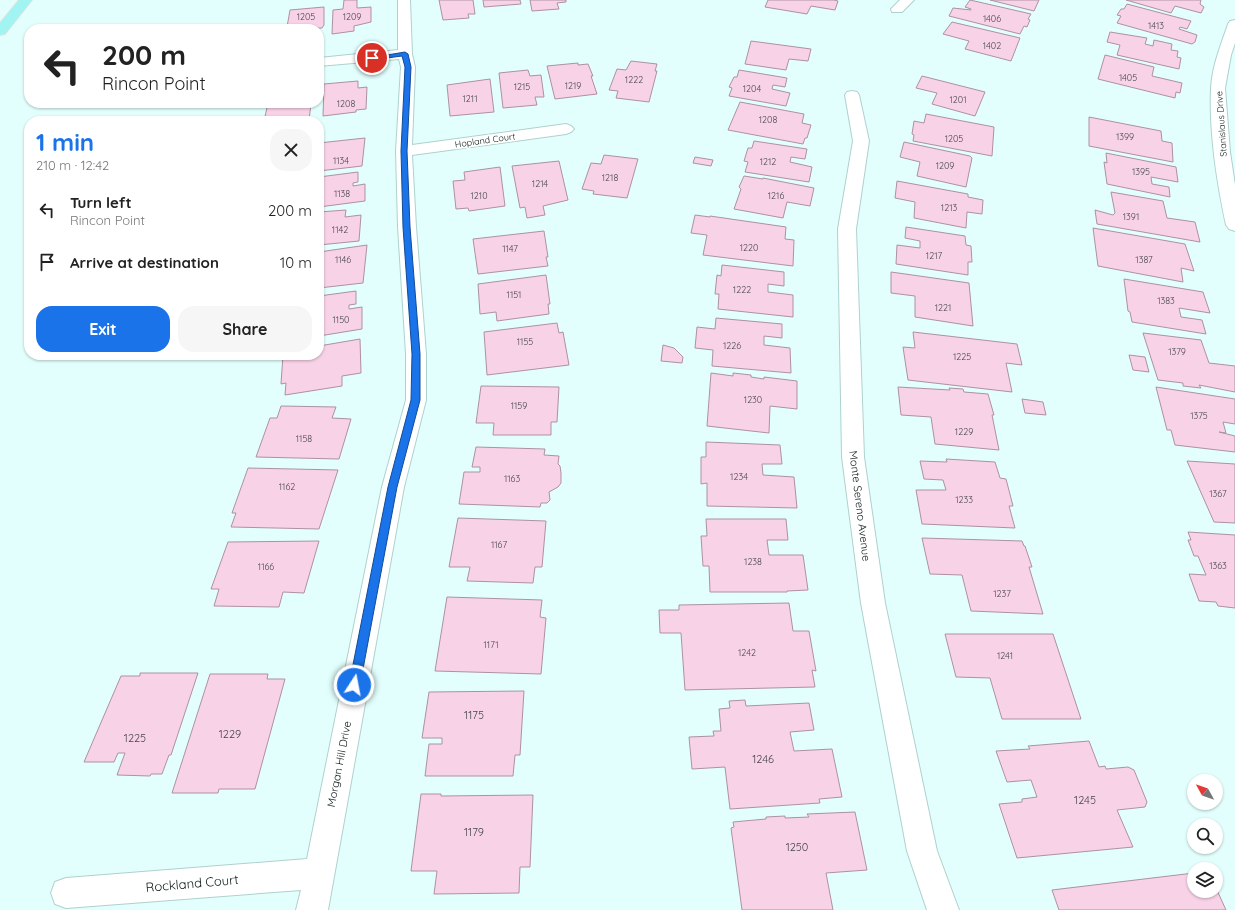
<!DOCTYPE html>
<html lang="en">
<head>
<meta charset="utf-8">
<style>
	:root { --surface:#fff; --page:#f6f6f6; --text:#222; --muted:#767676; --accent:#1a73e8 }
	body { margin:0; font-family:Quicksand,sans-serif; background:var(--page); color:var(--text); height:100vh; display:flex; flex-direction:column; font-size:15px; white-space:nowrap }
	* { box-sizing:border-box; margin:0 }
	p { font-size:13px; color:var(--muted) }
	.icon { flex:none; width:22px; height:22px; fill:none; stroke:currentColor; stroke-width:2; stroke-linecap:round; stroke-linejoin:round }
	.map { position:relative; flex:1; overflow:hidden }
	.drawer { position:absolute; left:24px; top:116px; width:300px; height:244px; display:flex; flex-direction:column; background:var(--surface); border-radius:16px; box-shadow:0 1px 3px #0004 }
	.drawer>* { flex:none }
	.hud { position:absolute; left:24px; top:24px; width:300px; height:84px; border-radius:16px; box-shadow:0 1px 3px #0004; background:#fff; color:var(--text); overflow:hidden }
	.needle { width:26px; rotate:310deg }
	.buttons { position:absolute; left:1187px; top:774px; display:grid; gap:8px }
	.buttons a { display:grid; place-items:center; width:36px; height:36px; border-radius:50%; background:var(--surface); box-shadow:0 1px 3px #0004; font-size:20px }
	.pin { position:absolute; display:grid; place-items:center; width:34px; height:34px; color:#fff; margin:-17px; border:2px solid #fff; border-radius:50%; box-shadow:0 1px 4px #0007 }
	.me { position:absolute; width:44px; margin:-22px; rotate:11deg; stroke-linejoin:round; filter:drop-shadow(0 0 3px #0008) }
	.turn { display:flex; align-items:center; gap:14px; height:84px; padding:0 12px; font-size:18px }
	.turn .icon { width:52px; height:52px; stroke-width:2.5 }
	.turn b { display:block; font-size:28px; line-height:34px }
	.round { display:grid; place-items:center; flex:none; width:42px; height:42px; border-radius:16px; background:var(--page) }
	.headline { display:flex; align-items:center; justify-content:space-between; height:68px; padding:0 12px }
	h1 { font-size:24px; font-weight:800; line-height:30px; color:var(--accent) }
	.cta { display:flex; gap:8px; margin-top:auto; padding:8px 12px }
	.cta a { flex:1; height:46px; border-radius:16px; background:var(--accent); color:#fff; font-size:16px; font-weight:800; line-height:46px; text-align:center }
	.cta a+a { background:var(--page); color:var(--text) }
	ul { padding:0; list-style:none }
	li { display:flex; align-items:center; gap:12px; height:52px; padding:0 12px }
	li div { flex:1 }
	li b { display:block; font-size:15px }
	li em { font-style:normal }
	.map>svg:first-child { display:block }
	.building { fill:#f8d2e7; stroke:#ad92a1 }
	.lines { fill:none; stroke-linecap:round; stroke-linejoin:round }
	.minor-casing { stroke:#aed1cf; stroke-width:2 }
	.primary-casing { stroke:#e2e3e3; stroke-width:2 }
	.minor { fill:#fff; fill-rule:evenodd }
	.primary { fill:#a0f5f2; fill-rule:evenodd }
	.route { fill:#1a73e8; stroke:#114b97 }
	.labels { text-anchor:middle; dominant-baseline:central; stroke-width:3.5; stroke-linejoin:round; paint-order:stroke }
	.number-label { font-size:9px; fill:#47474c }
	.far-street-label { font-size:9px; fill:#0c1918; stroke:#fff }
	.street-label { font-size:11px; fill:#0c1918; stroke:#fff }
	.near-number-label { font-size:11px; fill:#47474c }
	.near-street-label { font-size:13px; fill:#0c1918; stroke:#fff }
</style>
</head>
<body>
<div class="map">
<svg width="1235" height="910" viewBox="0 0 1235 910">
	<rect width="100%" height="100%" fill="#e2fffd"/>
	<g class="building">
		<path d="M344,0H357V8L371,7V22L354,26V31L332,34L333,10L343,9Z"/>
		<path d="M439,0H473L475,14H468L469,18L443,20Z"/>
		<path d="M483,0H520L521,4L484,7Z"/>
		<path d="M530,0H566V2L557,3L559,9L532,11Z"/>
		<path d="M768,0H834L838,1L835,10L811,6L807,14L765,7Z"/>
		<path d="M970,0L1031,14L1028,19L1030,20L1027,27L1024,26L1020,34L949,16L953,8L971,10V9L965,7Z"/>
		<path d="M990,0H1039L1034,11Z"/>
		<path d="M1126,0H1201L1200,4L1204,7L1201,13L1175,6L1171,13Z"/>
		<path d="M1127,4L1191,21L1187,29L1180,27L1179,29L1197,35L1195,42L1192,44L1117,23L1121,16L1117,15L1121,9H1124Z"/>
		<path d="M324,7V25L322,28L302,29L301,26L287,27L290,10Z"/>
		<path d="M952,22L1020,38L1011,61L965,49L969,41L943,34Z"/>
		<path d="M1110,32L1147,38L1145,44L1153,46L1154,40L1172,44L1171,50L1178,51L1177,57L1181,58L1179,69L1117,55L1120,45L1107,42Z"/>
		<path d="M751,41L811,49L808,61L789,59L786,70L745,64Z"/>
		<path d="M1105,55L1154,67L1152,76L1182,83L1180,93L1176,92L1175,98L1098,79Z"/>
		<path d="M631,61L657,64L655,71H657L649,102L616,98L618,91L609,90L617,69L626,70Z"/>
		<path d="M578,63V65L588,64L593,76H591L597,94L555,99L547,66Z"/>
		<path d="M528,70L530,76L541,75L544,97H535L537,105L503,108L499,73Z"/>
		<path d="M739,70L787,78L785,87L773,85L772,89L790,93L786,106L729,96L732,88L729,87L734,77H737Z"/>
		<path d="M922,76L985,92L975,116L932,104L937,93L916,88Z"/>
		<path d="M490,79L494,112L450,116L447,85Z"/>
		<path d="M358,81V88L367,87L366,109L356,110V112L323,116L324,84Z"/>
		<path d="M740,102L804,114L802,123L811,125L807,138H805L803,144L728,130Z"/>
		<path d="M268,103H311L309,121H264Z"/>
		<path d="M926,114L994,127L992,156L913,141L914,135L912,134L914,121L924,123Z"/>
		<path d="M1089,117L1161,131L1162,141L1172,143L1173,162L1089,146Z"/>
		<path d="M365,138L362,166L319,171V143Z"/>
		<path d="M754,141L807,149L805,159L791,157L790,162L812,167L809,182L745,172L748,162L744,161L748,148H752Z"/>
		<path d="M904,142L970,156L972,158L966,187L917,176L920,162L900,157Z"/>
		<path d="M1106,153L1176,167L1178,182L1151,177L1152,184L1169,187L1170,197L1107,184L1104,162L1107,163Z"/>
		<path d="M604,155L638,159L627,198L593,194L594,191L582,189L591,163L601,164Z"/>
		<path d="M695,157L713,160L711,166L693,163Z"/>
		<path d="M559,161L568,200L543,206L545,215L527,218L525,207L520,208L512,166Z"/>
		<path d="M500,167L505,206L469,211L468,208L456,209L453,181L465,180L464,172Z"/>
		<path d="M358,172V182L353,183V186L365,184V201L319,207V177Z"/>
		<path d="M744,176L763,179V178L814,188L810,206L787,202L783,218L734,209L741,189L739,187Z"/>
		<path d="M897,181L968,194V197L983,200L982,214L967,212L966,228L914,218L915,202L895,198Z"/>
		<path d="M1111,192L1163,201L1167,218L1195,222L1200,242L1097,224L1095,210L1113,215L1115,213Z"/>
		<path d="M346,210L345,217L361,215L359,241L319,245V212Z"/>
		<path d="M695,215L710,217V216L786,227L785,239L794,240L793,266L703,255L707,235L691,233Z"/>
		<path d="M906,227L965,236L966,245L971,246L972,262H968V275L896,264L897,245L920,248V241L905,238Z"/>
		<path d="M1093,228L1185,244L1194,271L1181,268L1183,282L1098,266Z"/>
		<path d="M544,231L548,257H546L548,266L478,274L473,239Z"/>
		<path d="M367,245L363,283L319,288V252Z"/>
		<path d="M722,265L784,272V286L768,284V292L793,295V317L718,309L719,294H715L717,275L721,276Z"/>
		<path d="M891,272L969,283L973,326L915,317V296L891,293Z"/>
		<path d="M546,275L550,304H548L549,314L497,321L496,312L480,314L478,284Z"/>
		<path d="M1124,279L1203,292L1210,313L1179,308L1181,317L1202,320L1206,334L1132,322L1130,312L1128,311Z"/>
		<path d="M356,291V304L349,305V309L362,307V329L319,336V296Z"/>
		<path d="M716,318L782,324V338L764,336V345L790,348L791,373L712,366L713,350L695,348L697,327L715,329Z"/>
		<path d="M557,323L559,333L563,332L569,365L487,375L484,332Z"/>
		<path d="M913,332L1017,344L1022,365L1006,363L1012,392L908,380L903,347L915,348Z"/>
		<path d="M1143,333L1201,340L1209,363L1235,366V392L1199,385L1201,388L1183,386V383L1158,380Z"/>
		<path d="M360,339L361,373L342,376V386L285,395L286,383L281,384L283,355H319V346Z"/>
		<path d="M663,345L674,348L683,357L682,363L661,361Z"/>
		<path d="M1129,355L1145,357L1149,372L1133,370Z"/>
		<path d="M711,373L733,376V373L751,375V377L764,379V377L797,381V409L770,406L769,433L707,426Z"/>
		<path d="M481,386L559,387L557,422H551V435H493L494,423H476Z"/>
		<path d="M898,387L950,390L949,388L963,389L964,392L988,394L994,415H992L999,450L935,444L931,417L901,415Z"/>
		<path d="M1156,387L1235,399V424L1223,422L1226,433L1219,432L1235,436V452L1175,445L1171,430H1167Z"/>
		<path d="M1022,399L1043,402L1046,415L1025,413Z"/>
		<path d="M281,406L336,407L332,418L351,419L339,459L256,457L270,418H277Z"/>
		<path d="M706,442L780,445L782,464H762L763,475L794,477L797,508L707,506V483L701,484V457H706Z"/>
		<path d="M476,447L545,449L544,455L559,456L558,464L560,466L561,473V483L558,487L549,492L550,500L547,503H541L540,507L459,504L464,472H480V467H472Z"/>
		<path d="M946,459L995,462L1000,478L1006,479L1013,506H1009L1015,528L922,524L916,490H946L943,480L924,479L920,461L947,462Z"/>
		<path d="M1187,461L1235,464V523L1214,522Z"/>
		<path d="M248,468L338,470L319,529L231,527L236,513H232Z"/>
		<path d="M458,518L546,521L542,567H535L533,583L467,581L470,567H449Z"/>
		<path d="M706,519H786L788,540H767L769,555H803L808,590L787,591V592H710L709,566H703L701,536H707Z"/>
		<path d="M1188,532L1235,535V608L1218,606L1216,602L1199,601L1189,574L1206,575L1198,556H1194L1188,540H1191Z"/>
		<path d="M922,538L1022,541L1024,546H1025L1032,567H1029L1043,614L971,611L962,575L930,574Z"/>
		<path d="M319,541L304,593L283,592L279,607L214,606L219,589H211L228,542Z"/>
		<path d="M447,597L542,600L540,617L546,618L541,674L435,671Z"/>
		<path d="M789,603L793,631H809L816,671L812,670L815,687L685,690L681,633H660L659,610H679V605Z"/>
		<path d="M945,634H1053L1081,719H1002L990,678L956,677Z"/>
		<path d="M140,673H198L171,755H169L162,774H151L150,776L117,775L125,753H118L114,762H84L121,676H140Z"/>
		<path d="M210,674H268L267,679H285L255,789H219L218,793H172Z"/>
		<path d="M524,691L520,755H515L513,776H425L429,744H442V738H422L429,692Z"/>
		<path d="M745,700L746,706L809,703L814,730L790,732L794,751L832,749L842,797L819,799L820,803L730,809L725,767L692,769L689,737L714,736L713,731H721L719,709L730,708L729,701Z"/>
		<path d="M1089,741L1099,767L1105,766L1106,769L1128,767L1134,770L1147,802L1145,807L1117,810L1133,847L1017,858L999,804L1022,802V799L1037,797L1031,780L1007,782L996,751L1030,749L1028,746Z"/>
		<path d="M421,794H441V796L533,795L530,867H520L519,893L434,894L437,871H411Z"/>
		<path d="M855,812L867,870L826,873L833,910H742L731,828L734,827L733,822L766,819V817L785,816V818L809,817L807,814Z"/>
		<path d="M1194,873V891H1216V888L1226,910H1059L1052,890Z"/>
	</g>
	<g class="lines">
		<defs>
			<g id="minor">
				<path d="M398,0H410L412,54L415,67L412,145L566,124L571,126L574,129L571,132L566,134L412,155L416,227L426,354V400L404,487L328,910H296L301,890L66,908L55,904L51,893L55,882L66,878L307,859L382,487L406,400V354L398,227L396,151L401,67L399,59L319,66V58L398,50Z"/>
				<path d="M900,0H914L902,12H892L891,9Z"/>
				<path d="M1235,20V43L1231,55L1225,88L1230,152L1235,185V231L1229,229L1226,225C1217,183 1209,132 1211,89C1212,66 1221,45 1228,24L1230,21Z"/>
				<path d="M852,91L857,92L859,95L869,141L856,229L864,457L885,603L937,851L959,910H927L907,851L861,603L842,457L838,229L853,141L845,95L847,92Z"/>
			</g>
			<path id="primary" d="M19,0H32L5,34L0,35V23Z"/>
		</defs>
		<use href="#minor" class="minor-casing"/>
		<use href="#primary" class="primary-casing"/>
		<use href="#minor" class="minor"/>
		<use href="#primary" class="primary"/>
	</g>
	<path class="route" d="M405,52L408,54L411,67L407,151L410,227L420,354V400L397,487L360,685L358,689L354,691L350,689L349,685L388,487L411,400L412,354L403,227L401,151L405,67L402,56L372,60L369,58Z"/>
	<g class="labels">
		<g class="number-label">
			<text x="306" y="16">1205</text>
			<text x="352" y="16">1209</text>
			<text x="992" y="18">1406</text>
			<text x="1156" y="25">1413</text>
			<text x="992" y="45">1402</text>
			<text x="1128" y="77">1405</text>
			<text x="634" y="79">1222</text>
			<text x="573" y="85">1219</text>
			<text x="522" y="86">1215</text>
			<text x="752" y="88">1204</text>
			<text x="470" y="98">1211</text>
			<text x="958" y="99">1201</text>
			<text x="346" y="103">1208</text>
			<text x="768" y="119">1208</text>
			<text x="1125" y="136">1399</text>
			<text x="954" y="138">1205</text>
			<text x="341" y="160">1134</text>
			<text x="768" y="161">1212</text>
			<text x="945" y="165">1209</text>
			<text x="1141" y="171">1395</text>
			<text x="610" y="177">1218</text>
			<text x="540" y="183">1214</text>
			<text x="342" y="193">1138</text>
			<text x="479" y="195">1210</text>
			<text x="776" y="195">1216</text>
			<text x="949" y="207">1213</text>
			<text x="1131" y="216">1391</text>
			<text x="340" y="229">1142</text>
			<text x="749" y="247">1220</text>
			<text x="510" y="248">1147</text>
			<text x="934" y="255">1217</text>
			<text x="343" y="259">1146</text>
			<text x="1144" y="259">1387</text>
			<text x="742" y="289">1222</text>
			<text x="514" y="294">1151</text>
			<text x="1166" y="300">1383</text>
			<text x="943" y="307">1221</text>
			<text x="341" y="319">1150</text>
			<text x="525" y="341">1155</text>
			<text x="732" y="345">1226</text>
			<text x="1177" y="351">1379</text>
			<text x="962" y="356">1225</text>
			<text x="753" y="399">1230</text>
			<text x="519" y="405">1159</text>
			<text x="1199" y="415">1375</text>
			<text x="964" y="431">1229</text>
			<text x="304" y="438">1158</text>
			<text x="739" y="476">1234</text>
			<text x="512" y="478">1163</text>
			<text x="287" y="486">1162</text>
			<text x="1218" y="493">1367</text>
			<text x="964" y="499">1233</text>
			<text x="499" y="544">1167</text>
			<text x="753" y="561">1238</text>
			<text x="1218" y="565">1363</text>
			<text x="266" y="566">1166</text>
			<text x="1002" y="593">1237</text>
			<text x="491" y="644">1171</text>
			<text x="747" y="652">1242</text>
			<text x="1005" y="655">1241</text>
		</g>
		<g class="far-street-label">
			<text transform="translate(1221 124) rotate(-94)">Stanislaus Drive</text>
			<text transform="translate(485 140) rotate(-8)">Hopland Court</text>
		</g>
		<g class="street-label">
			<text transform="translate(860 506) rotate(83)">Monte Sereno Avenue</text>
			<text transform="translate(339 764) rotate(-79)">Morgan Hill Drive</text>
		</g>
		<g class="near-number-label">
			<text x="474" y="715">1175</text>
			<text x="230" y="734">1229</text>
			<text x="135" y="738">1225</text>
			<text x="763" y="759">1246</text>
			<text x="1085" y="800">1245</text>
			<text x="474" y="832">1179</text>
			<text x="797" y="847">1250</text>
		</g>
		<g class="near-street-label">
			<text transform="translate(192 883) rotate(-5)">Rockland Court</text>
		</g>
	</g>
</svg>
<div class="buttons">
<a><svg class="needle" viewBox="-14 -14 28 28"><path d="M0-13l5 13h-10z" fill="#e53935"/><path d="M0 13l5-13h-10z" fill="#767676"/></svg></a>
<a><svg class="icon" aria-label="search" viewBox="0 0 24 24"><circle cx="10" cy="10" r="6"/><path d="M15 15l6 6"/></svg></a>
<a><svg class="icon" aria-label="layers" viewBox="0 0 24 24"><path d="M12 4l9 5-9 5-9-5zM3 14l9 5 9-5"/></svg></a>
</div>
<div class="pin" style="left:372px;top:58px;background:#d93025"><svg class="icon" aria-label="arrive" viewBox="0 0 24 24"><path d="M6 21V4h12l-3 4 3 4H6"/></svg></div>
<svg class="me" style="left:354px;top:685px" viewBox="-20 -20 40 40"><circle r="17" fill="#1a73e8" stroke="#fff" stroke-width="3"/><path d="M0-11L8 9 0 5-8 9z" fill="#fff"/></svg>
<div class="hud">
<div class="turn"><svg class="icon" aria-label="left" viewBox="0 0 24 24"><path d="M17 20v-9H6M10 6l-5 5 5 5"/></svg><div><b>200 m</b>Rincon Point</div></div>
</div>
<section class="drawer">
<div class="headline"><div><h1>1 min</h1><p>210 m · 12:42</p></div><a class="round"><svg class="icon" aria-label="close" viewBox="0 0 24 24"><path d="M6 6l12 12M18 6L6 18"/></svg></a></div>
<ul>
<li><svg class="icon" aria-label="left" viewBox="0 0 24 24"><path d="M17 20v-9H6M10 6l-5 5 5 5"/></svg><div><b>Turn left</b><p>Rincon Point</p></div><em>200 m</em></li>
<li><svg class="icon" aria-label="arrive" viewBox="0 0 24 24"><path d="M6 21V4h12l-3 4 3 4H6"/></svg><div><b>Arrive at destination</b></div><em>10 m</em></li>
</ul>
<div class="cta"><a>Exit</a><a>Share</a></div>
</section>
</div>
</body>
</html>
